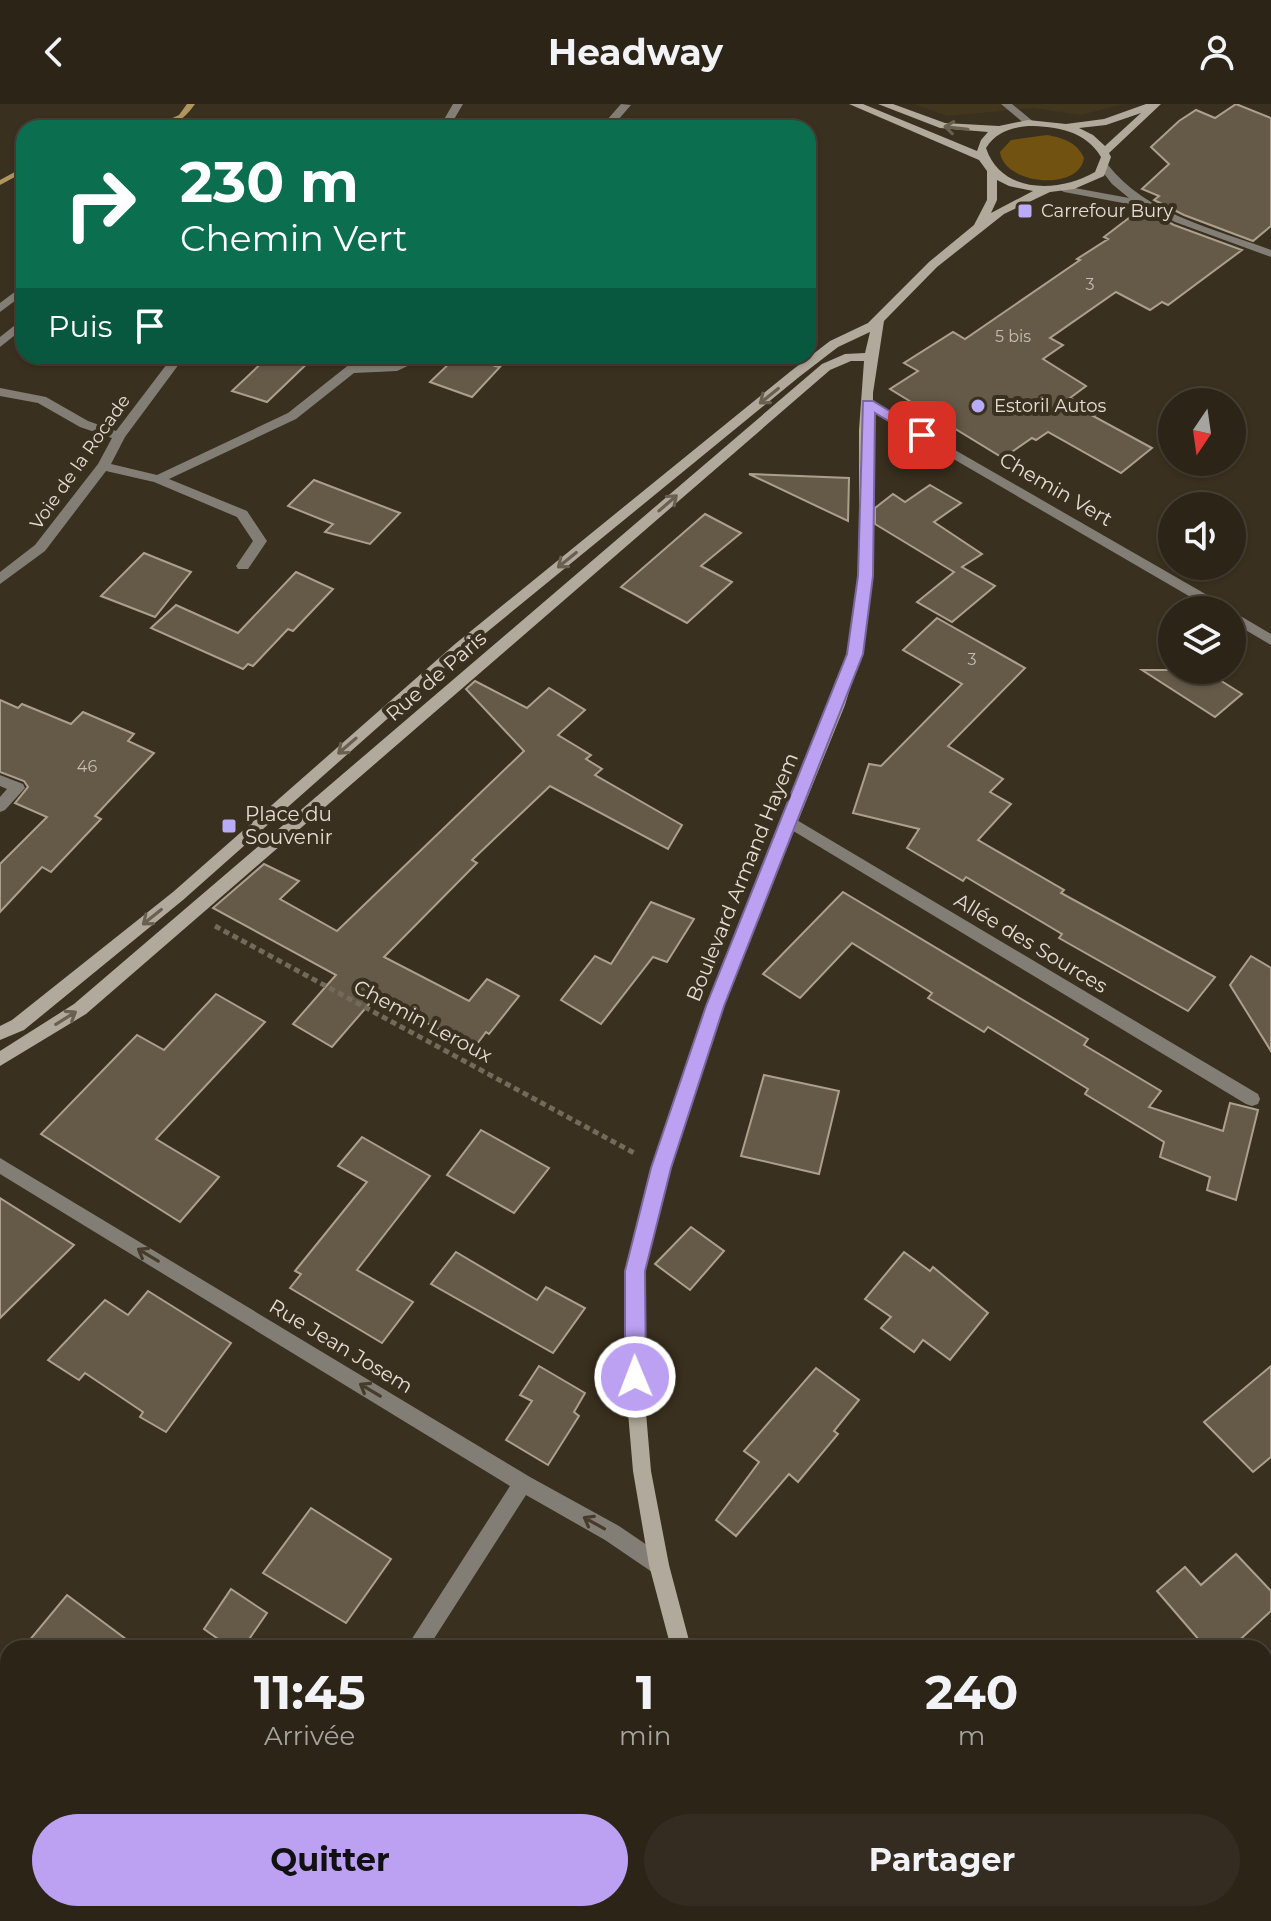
<!DOCTYPE html>
<html lang="fr">
<head>
<meta charset="utf-8">
<style>
	:root { --surface:#2c2417; --page:#342c20; --text:#f1f3f6; --muted:#a6a4a1; --line:#484136; --accent:#bca0f2 }
	body { margin:0; font-family:Montserrat,sans-serif; background:var(--page); color:var(--text); height:100vh; display:flex; flex-direction:column; font-size:30px; white-space:nowrap }
	* { box-sizing:border-box; margin:0 }
	p { font-size:26px; color:var(--muted) }
	.icon { flex:none; width:44px; height:44px; fill:none; stroke:currentColor; stroke-width:2; stroke-linecap:round; stroke-linejoin:round }
	.map { position:relative; flex:1; overflow:hidden }
	.drawer { position:absolute; left:0px; top:1536px; width:1272px; height:282px; display:flex; flex-direction:column; background:var(--surface); border-radius:24px 24px 0 0; box-shadow:0 2px 6px #0004,0 0 0 2px var(--line) }
	.drawer>* { flex:none }
	.top-card { position:absolute; left:16px; top:16px; width:800px; height:244px; border-radius:24px; box-shadow:0 2px 6px #0004,0 0 0 2px var(--line); background:#0b6e4f; color:#fff; overflow:hidden }
	.needle { width:52px; rotate:193deg }
	.buttons { position:absolute; left:1158px; top:284px; display:grid; gap:16px }
	.buttons a { display:grid; place-items:center; width:88px; height:88px; border-radius:50%; background:var(--surface); box-shadow:0 2px 6px #0004,0 0 0 2px var(--line); font-size:40px }
	.pin { position:absolute; display:grid; place-items:center; width:68px; height:68px; color:#fff; margin:-34px; border-radius:16px; box-shadow:0 4px 12px #0006 }
	.me { position:absolute; width:88px; margin:-44px; rotate:359deg; stroke-linejoin:round; filter:drop-shadow(0 0 6px #0008) }
	.turn { display:flex; align-items:center; gap:28px; height:168px; padding:0 32px; font-size:36px }
	.turn .icon { width:104px; height:104px; stroke-width:2.5 }
	.turn b { display:block; font-size:56px; line-height:68px }
	.then { display:flex; align-items:center; height:76px; padding:0 32px; background:#0003; gap:16px; font-size:30px }
	.eta { display:flex; justify-content:space-evenly; align-items:center; height:136px; text-align:center }
	.eta b { font-size:48px; font-weight:700; line-height:56px }
	.primary-button { display:flex; gap:16px; margin-top:auto; padding:16px 32px }
	.primary-button a { flex:1; height:92px; border-radius:48px; background:var(--accent); color:#111; font-size:32px; font-weight:700; line-height:92px; text-align:center }
	.primary-button a+a { background:var(--page); color:var(--text) }
	header { display:flex; justify-content:space-between; align-items:center; height:104px; padding:0 32px; background:var(--surface); font-size:36px; font-weight:700 }
	.map>svg:first-child { display:block }
	.built { fill:#43361e }
	.green { fill:#715210 }
	.lines { fill:none; stroke-linecap:round; stroke-linejoin:round }
	.stream { fill:#b1955e; fill-rule:evenodd }
	.building { fill:#655a48; stroke:#aca08c; stroke-width:2 }
	.path { stroke:#736a5b; stroke-width:5; stroke-dasharray:6 4; stroke-linecap:butt }
	.service { fill:#837e75; fill-rule:evenodd }
	.minor { fill:#837e75; fill-rule:evenodd }
	.tertiary { fill:#837e75; fill-rule:evenodd }
	.secondary { fill:#b1a99b; fill-rule:evenodd }
	.oneway { stroke:#6a6051 }
	.oneway2 { stroke:#453c2c }
	.route { fill:#bca0f2; stroke:#7a689d; stroke-width:2 }
	.poi-dot { fill:#b8abf7; stroke:#3a301f; stroke-width:3 }
	.labels { text-anchor:middle; dominant-baseline:central; stroke-width:8; stroke-linejoin:round; paint-order:stroke }
	.number-label { font-size:16px; fill:#c5bdb1 }
	.far-poi-label { font-size:18px; fill:#e5ded4; stroke:#3a301f; text-anchor:start }
	.far-street-label { font-size:18px; fill:#e5ded4; stroke:#3a301f }
	.street-label { font-size:20px; fill:#e5ded4; stroke:#3a301f }
	.poi-label { font-size:20px; fill:#e5ded4; stroke:#3a301f; text-anchor:start }
</style>
</head>
<body>
<header><svg class="icon" aria-label="back" viewBox="0 0 24 24"><path d="M15 5l-7 7 7 7"/></svg>Headway<svg class="icon" aria-label="person" viewBox="0 0 24 24"><circle cx="12" cy="8" r="4"/><path d="M4 21q1-7 8-7t8 7"/></svg></header>
<div class="map">
<svg width="1271" height="1817" viewBox="0 0 1271 1817">
	<rect width="100%" height="100%" fill="#3a301f"/>
	<path class="built" d="M914,0H1123L1081,11L1033,4L947,12Z"/>
	<path class="green" d="M1047,31C1063,34 1077,38 1084,54C1079,88 1004,81 1000,48L1011,36Z"/>
	<g class="lines">
		<g class="stream">
			<path d="M187,0H195C183,17 172,24 151,24L179,11Z"/>
			<path d="M24,63V68L0,81V76Z"/>
		</g>
	</g>
	<g class="building">
		<path d="M1236,0L1271,14V122L1253,137L1184,111L1154,96L1159,92L1142,85L1169,60L1151,43L1179,17L1196,6L1215,14Z"/>
		<path d="M1142,104L1174,121L1242,146L1168,201L1162,198L1150,206L1116,188L1050,234L1063,241L1043,255L1086,282L1070,294L1098,309L1093,312L1152,344L1121,369L1048,328L1036,336L1032,334L1003,354L890,285L918,267L904,259L953,228L965,235L1080,156L1077,155L1108,135L1104,133Z"/>
		<path d="M269,252H315L267,298L232,287Z"/>
		<path d="M457,252H504L495,262L500,263L472,293L430,278Z"/>
		<path d="M749,370L849,374L848,417Z"/>
		<path d="M314,376L400,409L370,440L325,428L333,420L288,402Z"/>
		<path d="M930,381L961,399L934,418L982,450L962,463L995,482L952,518L917,498L954,468L875,420V404L893,390L905,398Z"/>
		<path d="M705,410L741,429L701,462L732,478L687,519L621,483Z"/>
		<path d="M144,449L191,468L155,513L101,492Z"/>
		<path d="M296,468L333,485L293,527L288,525L253,562L248,560L243,565L151,524L176,501L238,529Z"/>
		<path d="M937,514L1025,564L948,642L1003,675L990,688L1011,700L978,736L1064,786L1061,789L1215,873L1188,907L1059,834L1062,830L966,773L963,777L907,744L919,725L853,709L869,660L881,662L962,580L903,546Z"/>
		<path d="M1142,566H1204L1242,590L1215,613Z"/>
		<path d="M475,577L527,604L549,584L585,606L558,631L591,651L586,655L602,665L595,671L682,721L668,745L550,682L472,756L477,759L384,853L469,897L487,875L519,892L489,930L486,928L474,944L376,892L332,943L293,920L336,871L213,804L264,760L299,777L280,795L337,827L524,647L466,585Z"/>
		<path d="M0,596L18,604L22,600L71,620L83,608L134,630L128,637L154,649L95,712L101,715L51,768L42,763L0,808V760L47,713L15,699L28,683L24,677L0,668Z"/>
		<path d="M843,788L1088,935L1084,941L1161,987L1149,1003L1223,1027L1230,999L1258,1006L1236,1096L1207,1086L1210,1073L1160,1053L1164,1038L1085,990L1088,985L988,923L984,928L928,894L932,889L852,839L800,894L763,870Z"/>
		<path d="M651,798L694,815L667,858L653,853L601,920L561,896L595,852L611,860Z"/>
		<path d="M1251,852L1271,864V947L1230,881Z"/>
		<path d="M216,890L265,918L156,1035L219,1073L180,1118L41,1030L137,931L164,946Z"/>
		<path d="M764,971L839,987L819,1070L741,1052Z"/>
		<path d="M481,1026L549,1064L514,1109L447,1071Z"/>
		<path d="M362,1033L430,1072L357,1166L413,1198L382,1239L290,1184L301,1170L295,1167L367,1078L338,1062Z"/>
		<path d="M0,1094L74,1141L0,1214Z"/>
		<path d="M691,1123L724,1147L690,1186L655,1160Z"/>
		<path d="M456,1148L537,1196L546,1183L585,1204L553,1249L431,1180Z"/>
		<path d="M904,1148L930,1167L933,1163L988,1209L950,1256L923,1236L914,1248L881,1224L891,1213L865,1195Z"/>
		<path d="M148,1187L231,1239L166,1328L140,1313L143,1308L85,1269L79,1276L48,1256L105,1196L128,1211Z"/>
		<path d="M539,1262L585,1289L574,1308L579,1312L548,1361L506,1336L532,1297L520,1291Z"/>
		<path d="M1271,1262V1353L1253,1368L1204,1318Z"/>
		<path d="M816,1264L859,1296L834,1327L838,1330L798,1378L789,1370L736,1432L716,1416L759,1358L744,1347Z"/>
		<path d="M311,1404L391,1455L346,1519L263,1469Z"/>
		<path d="M1236,1450L1271,1487V1507L1231,1544H1206L1157,1487L1185,1463L1201,1481Z"/>
		<path d="M231,1485L267,1509L243,1544H231L204,1525Z"/>
		<path d="M67,1491L95,1512L138,1544H23Z"/>
	</g>
	<g class="lines">
		<path class="path" d="M215,822L636,1050"/>
		<path class="service" d="M1001,0H1012L1035,19L1026,21Z"/>
		<g class="minor">
			<path d="M453,0H463L449,24H439Z"/>
			<path d="M621,0L631,1L611,24H600Z"/>
			<path d="M24,181V190L0,208V199Z"/>
			<path d="M24,214V224L0,243V233Z"/>
			<path d="M173,252H185L125,333L111,360L157,371L288,309L360,252H373L363,261L395,259L413,252H429L397,267L354,269L296,315L169,375L247,407L267,437L248,465H238L236,462L253,437L237,413L154,378L106,367L45,447L0,480V468L35,441L98,360L112,334L80,323L38,299L0,292V284L46,293L88,317L116,327Z"/>
			<path d="M868,296L1228,503L1230,506H1213L864,303L862,300Z"/>
			<path d="M1232,507L1271,530V541L1232,518Z"/>
			<path d="M0,671L23,680L25,684L5,706L0,708V693L7,685L0,682Z"/>
			<path d="M790,712L1258,990L1260,995L1258,1000L1252,1002L1246,1000L785,722L783,718L785,714Z"/>
			<path d="M0,1054L530,1373L619,1422L666,1454L669,1461L666,1468L659,1471L652,1468L605,1436L526,1391L428,1544H406L510,1382L0,1070Z"/>
			<path d="M780,1810H805L808,1817H783Z"/>
		</g>
		<path class="tertiary" d="M1100,61H1108C1146,110 1215,125 1271,146V153L1175,118L1139,99L1134,101L1064,88L1059,85L1064,82L1129,94L1112,80L1099,63Z"/>
		<g class="secondary">
			<path d="M849,0H863L977,47L981,36L988,28L940,24L878,0H893L945,19L999,22L1028,16L1066,20L1104,15L1146,0H1161L1109,49L1111,53L1104,72L1074,85L1050,88L1004,110L937,163L884,217L873,289L872,474L862,545L845,601L723,902L669,1064L644,1167L645,1297L651,1367L669,1461L691,1544H671L649,1461L633,1367L627,1297L626,1167L653,1064L707,902L831,601L848,545L859,474V326L864,257H851L830,266L86,910L0,962V947L74,900L822,260L845,250L865,249L870,228L838,243L799,273L465,546L183,796L24,926L0,936V922L12,916L173,788L455,540L791,267L830,237L868,219L929,158L974,121L987,96V67L979,56ZM1141,9L1105,42L1093,31L1079,24L1106,21ZM1028,22C1056,22 1086,27 1101,53L1095,68C1059,89 1001,90 986,44C996,28 1010,24 1028,22ZM997,76L1009,82L1033,87L991,109L997,96Z"/>
			<path d="M720,1810H742L743,1817H721Z"/>
		</g>
	</g>
	<defs><path id="oneway-shaft" d="M-6 0H5M1.5-3L5.5 0L1.5 3" fill="none" stroke-width="1.6" stroke-linecap="round" stroke-linejoin="round" transform="scale(2)"/></defs>
	<g class="oneway">
		<use href="#oneway-shaft" transform="translate(956 24) rotate(-173)"/>
		<use href="#oneway-shaft" transform="translate(769 292) rotate(141)"/>
		<use href="#oneway-shaft" transform="translate(668 399) rotate(-41)"/>
		<use href="#oneway-shaft" transform="translate(567 456) rotate(141)"/>
		<use href="#oneway-shaft" transform="translate(347 642) rotate(139)"/>
		<use href="#oneway-shaft" transform="translate(152 813) rotate(141)"/>
		<use href="#oneway-shaft" transform="translate(66 914) rotate(-32)"/>
	</g>
	<g class="oneway2">
		<use href="#oneway-shaft" transform="translate(148 1151) rotate(-149)"/>
		<use href="#oneway-shaft" transform="translate(370 1286) rotate(-149)"/>
		<use href="#oneway-shaft" transform="translate(594 1419) rotate(-151)"/>
	</g>
	<path class="route" d="M863,297H873L929,331L917,334L875,309L873,472L863,550L724,902L671,1064L645,1167L646,1273L643,1280L635,1283L628,1280L625,1273V1167L651,1064L706,902L847,550L858,472Z"/>
	<g class="poi-dot">
		<rect x="1017" y="99" width="16" height="16" rx="4"/>
		<circle cx="978" cy="302" r="8"/>
		<rect x="221" y="714" width="16" height="16" rx="4"/>
	</g>
	<g class="labels">
		<g class="number-label">
			<text x="1090" y="180">3</text>
			<text x="1013" y="232">5 bis</text>
			<text x="972" y="555">3</text>
			<text x="87" y="662">46</text>
		</g>
		<g class="far-poi-label">
			<text x="1041" y="107">Carrefour Bury</text>
			<text x="994" y="302">Estoril Autos</text>
		</g>
		<g class="far-street-label">
			<text transform="translate(80 358) rotate(-55)">Voie de la Rocade</text>
		</g>
		<g class="street-label">
			<text transform="translate(1056 385) rotate(30)">Chemin Vert</text>
			<text transform="translate(436 572) rotate(-41)">Rue de Paris</text>
			<text transform="translate(742 773) rotate(-68)">Boulevard Armand Hayem</text>
			<text transform="translate(1031 839) rotate(31)">Allée des Sources</text>
			<text transform="translate(423 917) rotate(28)">Chemin Leroux</text>
			<text transform="translate(341 1242) rotate(31)">Rue Jean Josem</text>
		</g>
		<g class="poi-label">
			<text x="245" y="710">Place du<tspan x="245" dy="23">Souvenir</tspan></text>
		</g>
	</g>
</svg>
<div class="buttons">
<a><svg class="needle" viewBox="-14 -14 28 28"><path d="M0-13l5 13h-10z" fill="#e53935"/><path d="M0 13l5-13h-10z" fill="#a6a4a1"/></svg></a>
<a><svg class="icon" aria-label="sound" viewBox="0 0 24 24"><path d="M4 9h4l5-4v14l-5-4H4zM17 9q2 3 0 6"/></svg></a>
<a><svg class="icon" aria-label="layers" viewBox="0 0 24 24"><path d="M12 4l9 5-9 5-9-5zM3 14l9 5 9-5"/></svg></a>
</div>
<div class="pin" style="left:922px;top:331px;background:#d93025"><svg class="icon" aria-label="arrive" viewBox="0 0 24 24"><path d="M6 21V4h12l-3 4 3 4H6"/></svg></div>
<svg class="me" style="left:635px;top:1273px" viewBox="-20 -20 40 40"><circle r="17" fill="#bca0f2" stroke="#fff" stroke-width="3"/><path d="M0-11L8 9 0 5-8 9z" fill="#fff"/></svg>
<div class="top-card">
<div class="turn"><svg class="icon" aria-label="right" viewBox="0 0 24 24"><path d="M7 20v-9h11M14 6l5 5-5 5"/></svg><div><b>230 m</b>Chemin Vert</div></div>
<div class="then">Puis<svg class="icon" aria-label="arrive" viewBox="0 0 24 24"><path d="M6 21V4h12l-3 4 3 4H6"/></svg></div>
</div>
<section class="drawer">
<div class="eta">
<div><b>11:45</b><p>Arrivée</p></div>
<div><b>1</b><p>min</p></div>
<div><b>240</b><p>m</p></div>
</div>
<div class="primary-button"><a>Quitter</a><a>Partager</a></div>
</section>
</div>
</body>
</html>
